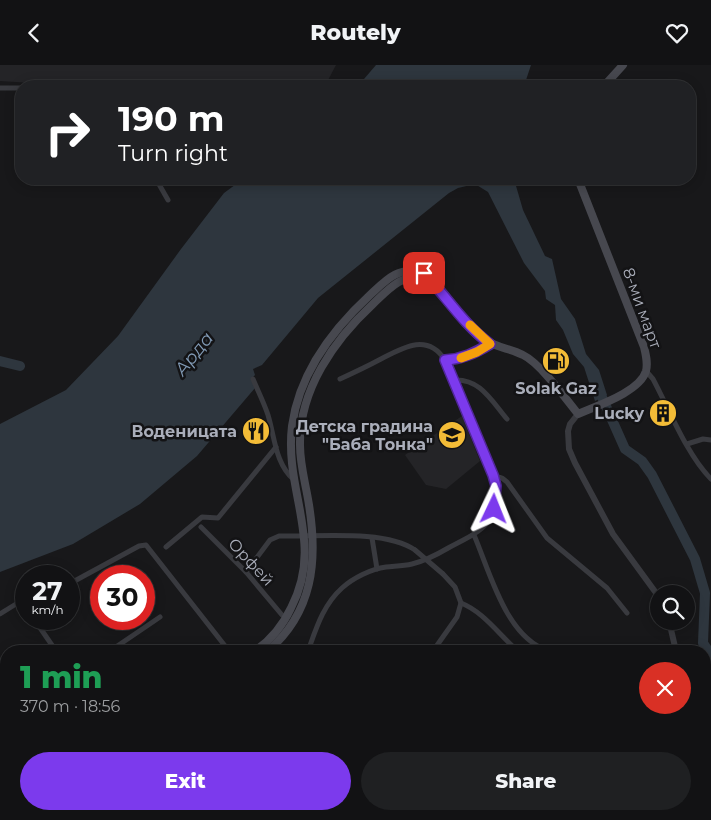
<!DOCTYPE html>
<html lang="en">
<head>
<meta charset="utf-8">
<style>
	:root { --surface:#121214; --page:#1f2022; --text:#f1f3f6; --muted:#9c9ea0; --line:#313234; --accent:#7c3aed }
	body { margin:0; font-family:Montserrat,sans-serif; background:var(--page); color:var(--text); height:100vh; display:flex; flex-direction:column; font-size:19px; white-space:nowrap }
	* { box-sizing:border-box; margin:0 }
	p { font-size:16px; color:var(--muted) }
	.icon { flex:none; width:28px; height:28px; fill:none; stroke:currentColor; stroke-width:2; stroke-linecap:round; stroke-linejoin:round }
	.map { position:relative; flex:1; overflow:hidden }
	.panel { position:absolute; left:0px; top:580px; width:711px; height:175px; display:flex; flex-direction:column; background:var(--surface); border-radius:20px 20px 0 0; box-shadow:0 2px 12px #0003,0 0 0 1px var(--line) }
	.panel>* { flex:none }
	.banner { position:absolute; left:15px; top:15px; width:681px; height:105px; border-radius:20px; box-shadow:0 2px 12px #0003,0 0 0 1px var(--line); background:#202124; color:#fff; overflow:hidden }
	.buttons { position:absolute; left:650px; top:520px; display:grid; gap:10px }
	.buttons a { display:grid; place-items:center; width:45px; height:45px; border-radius:50%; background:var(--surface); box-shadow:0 2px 12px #0003,0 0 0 1px var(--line); font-size:25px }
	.speed { position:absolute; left:15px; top:500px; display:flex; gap:10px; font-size:25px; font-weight:700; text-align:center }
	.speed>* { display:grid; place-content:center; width:65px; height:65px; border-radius:50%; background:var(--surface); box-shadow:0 2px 12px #0003,0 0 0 1px var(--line); line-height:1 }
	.speed small { font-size:12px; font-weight:400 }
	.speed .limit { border:8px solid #d22; background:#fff; color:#111 }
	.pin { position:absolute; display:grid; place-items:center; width:42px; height:42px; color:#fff; margin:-21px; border-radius:10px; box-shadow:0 2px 8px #0006 }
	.me { position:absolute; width:55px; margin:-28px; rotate:2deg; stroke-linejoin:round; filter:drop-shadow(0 0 4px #0008) }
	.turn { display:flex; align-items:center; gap:18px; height:105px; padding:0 20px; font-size:22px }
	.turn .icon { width:65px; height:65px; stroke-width:2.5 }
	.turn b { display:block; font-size:35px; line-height:42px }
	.round { display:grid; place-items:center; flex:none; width:52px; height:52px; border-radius:26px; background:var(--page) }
	.summary { display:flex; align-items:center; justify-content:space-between; height:85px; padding:0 20px }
	h1 { font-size:30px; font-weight:800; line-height:38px; color:#1e9e55 }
	.action { display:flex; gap:10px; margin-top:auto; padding:10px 20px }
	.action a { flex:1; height:58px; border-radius:30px; background:var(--accent); color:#fff; font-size:20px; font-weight:800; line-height:58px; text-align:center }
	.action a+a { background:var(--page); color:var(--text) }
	header { display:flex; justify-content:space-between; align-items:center; height:65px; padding:0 20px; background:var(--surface); font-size:22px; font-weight:800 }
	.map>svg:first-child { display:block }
	.built { fill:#242427 }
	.water { fill:#2e363e }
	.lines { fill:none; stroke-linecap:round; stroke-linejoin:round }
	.river { stroke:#2e363e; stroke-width:10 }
	.minor { stroke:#393a3f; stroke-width:5 }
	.tertiary { stroke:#393a3f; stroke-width:6 }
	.secondary { stroke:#47484f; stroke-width:8 }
	.minor-bridge { stroke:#393a3f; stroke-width:5 }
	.route-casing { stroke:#51269a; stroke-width:12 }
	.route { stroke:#7c3aed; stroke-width:9 }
	.slow { stroke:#f59e0b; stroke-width:9 }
	.labels { text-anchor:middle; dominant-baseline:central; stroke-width:5; stroke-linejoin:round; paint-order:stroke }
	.street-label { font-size:16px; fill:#aaaeba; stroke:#131315 }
	.poi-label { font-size:16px; font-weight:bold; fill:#aaaeba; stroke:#131315; text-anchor:end }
	.water-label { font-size:18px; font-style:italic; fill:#819ab5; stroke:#131315 }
</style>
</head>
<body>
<header><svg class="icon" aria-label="back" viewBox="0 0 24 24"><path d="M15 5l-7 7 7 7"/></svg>Routely<svg class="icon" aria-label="heart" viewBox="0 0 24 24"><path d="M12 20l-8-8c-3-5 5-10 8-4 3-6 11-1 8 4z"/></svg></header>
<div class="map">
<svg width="711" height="755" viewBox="0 0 711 755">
	<rect width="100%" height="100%" fill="#18181a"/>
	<g class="built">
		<path d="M0,0H336L325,21H79L0,16Z"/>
		<path d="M462,351L480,396L446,424L426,420L405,390Z"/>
	</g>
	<g class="water">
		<path d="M376,0H531L524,21H358Z"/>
		<path d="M243,114H514L523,145L545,191L552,194L561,234L575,254L586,289L599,305L607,330L595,336L584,302L573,289L563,265L556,255L555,240L546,234L545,226L524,198L488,127L475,119L458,123L449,128L318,233L262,300L253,304L255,310L251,314L255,323L197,391L140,439L73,479L0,507V359L66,325L118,271L181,184L224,128Z"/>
	</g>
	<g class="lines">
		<g class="river">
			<path d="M0,296L20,301"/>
			<path d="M597,321L625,384L642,396L652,410L695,494L705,528L703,578L711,590"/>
		</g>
		<g class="minor">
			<path d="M0,23H21"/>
			<path d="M156,114L168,135"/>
			<path d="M445,295C462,294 475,288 490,279"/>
			<path d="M646,306L653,314C669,344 687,390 711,414"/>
			<path d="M253,314C258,326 264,338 268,350C275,373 275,398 294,415"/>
			<path d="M453,315C480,313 491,335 507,354"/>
			<path d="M687,379L703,374L711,375"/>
			<path d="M493,410L502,413L507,417L547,473L607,523L627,548"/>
			<path d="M201,462L246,507L282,550"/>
			<path d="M474,470C490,507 506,573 549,586"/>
			<path d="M372,473L377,504"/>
			<path d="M166,482L202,452L218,453L276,382"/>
			<path d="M246,507L270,475L279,471C316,472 385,464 415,485"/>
			<path d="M443,509L455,522L461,538C484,547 500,571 518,586"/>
			<path d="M69,519L139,481L146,480L229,586"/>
			<path d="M0,549L16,539L26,542"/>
			<path d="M34,554L56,586"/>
			<path d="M110,586L160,552"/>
			<path d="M308,586C316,564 323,540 342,523C353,513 371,504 386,502C395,501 403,501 412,499C425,496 438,489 450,482C486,464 503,455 493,410L445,295C427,267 402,283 379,295C366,302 353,308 340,314"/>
			<path d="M433,586L457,552L461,538"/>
			<path d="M0,691L6,687"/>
			<path d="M0,749L6,745"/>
			<path d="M369,749L370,755"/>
			<path d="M555,749L560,755"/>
			<path d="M44,755L53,749"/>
			<path d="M140,755L141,749"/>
			<path d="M242,755L251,749"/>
			<path d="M301,755L307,749"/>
			<path d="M543,755L549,749"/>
			<path d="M628,755L629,749"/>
		</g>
		<g class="tertiary">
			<path d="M578,349L570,359L568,366L569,384L575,398L613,469L659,532"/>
			<path d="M669,556L676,586"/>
			<path d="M705,699L711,720"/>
		</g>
		<g class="secondary">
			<path d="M604,21L623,0"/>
			<path d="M255,586C271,575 283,560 291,543C325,478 284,427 292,361C299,309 332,265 370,230C385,216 399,200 422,208C433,211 454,242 463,252C469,260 476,267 484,274C496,283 510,283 523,290C540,298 566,334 578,349C596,341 640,327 646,306C648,298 646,290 644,282L578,114"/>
			<path d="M268,586C313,547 318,496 309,440C306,420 300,401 300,380C299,325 334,275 373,239C388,225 402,208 424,213"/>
			<path d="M10,755L18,749"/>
			<path d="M26,755L35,749"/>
		</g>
		<path class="minor-bridge" d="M415,485L443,509"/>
	</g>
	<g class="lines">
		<defs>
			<path id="route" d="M424,208C446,231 464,260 490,279C475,288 462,294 445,295L493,410L496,421L494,444"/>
		</defs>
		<use href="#route" class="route-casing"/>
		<use href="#route" class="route"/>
		<path class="slow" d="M461,293L477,287L490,279L470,260"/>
	</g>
	<defs>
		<symbol id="fuel-disc" viewBox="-11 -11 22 22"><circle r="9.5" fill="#f3bc37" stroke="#131315"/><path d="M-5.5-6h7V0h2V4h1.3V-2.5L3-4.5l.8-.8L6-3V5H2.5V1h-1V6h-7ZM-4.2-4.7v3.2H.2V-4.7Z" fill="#111"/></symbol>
		<symbol id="building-disc" viewBox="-11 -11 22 22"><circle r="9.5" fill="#f3bc37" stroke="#131315"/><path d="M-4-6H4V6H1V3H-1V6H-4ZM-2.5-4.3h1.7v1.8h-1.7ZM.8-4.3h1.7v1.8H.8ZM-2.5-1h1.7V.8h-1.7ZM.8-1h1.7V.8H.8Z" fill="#111"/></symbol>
		<symbol id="restaurant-disc" viewBox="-11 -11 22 22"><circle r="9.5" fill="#f3bc37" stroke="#131315"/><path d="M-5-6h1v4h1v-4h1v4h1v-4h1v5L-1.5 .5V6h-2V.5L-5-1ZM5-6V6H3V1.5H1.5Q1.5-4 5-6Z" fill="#111"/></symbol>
		<symbol id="school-disc" viewBox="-11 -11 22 22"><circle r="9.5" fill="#f3bc37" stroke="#131315"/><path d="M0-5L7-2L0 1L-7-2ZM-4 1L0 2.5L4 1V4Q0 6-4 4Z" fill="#111"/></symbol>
	</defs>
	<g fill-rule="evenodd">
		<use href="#fuel-disc" x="540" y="280" width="32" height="32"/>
		<use href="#building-disc" x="647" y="332" width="32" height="32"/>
		<use href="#restaurant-disc" x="240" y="350" width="32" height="32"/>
		<use href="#school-disc" x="436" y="354" width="32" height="32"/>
	</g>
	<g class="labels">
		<g class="street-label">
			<text transform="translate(642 243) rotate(70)">8-ми март</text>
			<text transform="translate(251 497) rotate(47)">Орфей</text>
		</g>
		<g class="poi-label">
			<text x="556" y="323" text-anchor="middle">Solak Gaz</text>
			<text x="644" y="348">Lucky</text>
			<text x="433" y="361">Детска градина<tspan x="433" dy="18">"Баба Тонка"</tspan></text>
			<text x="237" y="366">Воденицата</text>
		</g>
		<g class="water-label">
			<text transform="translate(194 289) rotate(-51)">Арда</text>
		</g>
	</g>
</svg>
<div class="buttons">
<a><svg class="icon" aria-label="search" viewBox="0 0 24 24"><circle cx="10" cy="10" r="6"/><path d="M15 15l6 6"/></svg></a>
</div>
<div class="speed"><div>27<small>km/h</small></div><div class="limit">30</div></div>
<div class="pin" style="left:424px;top:208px;background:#d93025"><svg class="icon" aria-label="arrive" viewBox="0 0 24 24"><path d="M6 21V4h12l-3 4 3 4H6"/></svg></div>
<svg class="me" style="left:494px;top:444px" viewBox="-20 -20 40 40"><path d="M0-17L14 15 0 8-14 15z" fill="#7c3aed" stroke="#fff" stroke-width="4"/></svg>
<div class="banner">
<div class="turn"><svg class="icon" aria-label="right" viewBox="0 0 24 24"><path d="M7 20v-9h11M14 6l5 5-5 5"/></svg><div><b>190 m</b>Turn right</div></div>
</div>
<section class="panel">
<div class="summary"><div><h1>1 min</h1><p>370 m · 18:56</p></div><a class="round" style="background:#d93025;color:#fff"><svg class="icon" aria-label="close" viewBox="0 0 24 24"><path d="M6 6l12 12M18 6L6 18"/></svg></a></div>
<div class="action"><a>Exit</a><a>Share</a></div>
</section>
</div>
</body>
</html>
